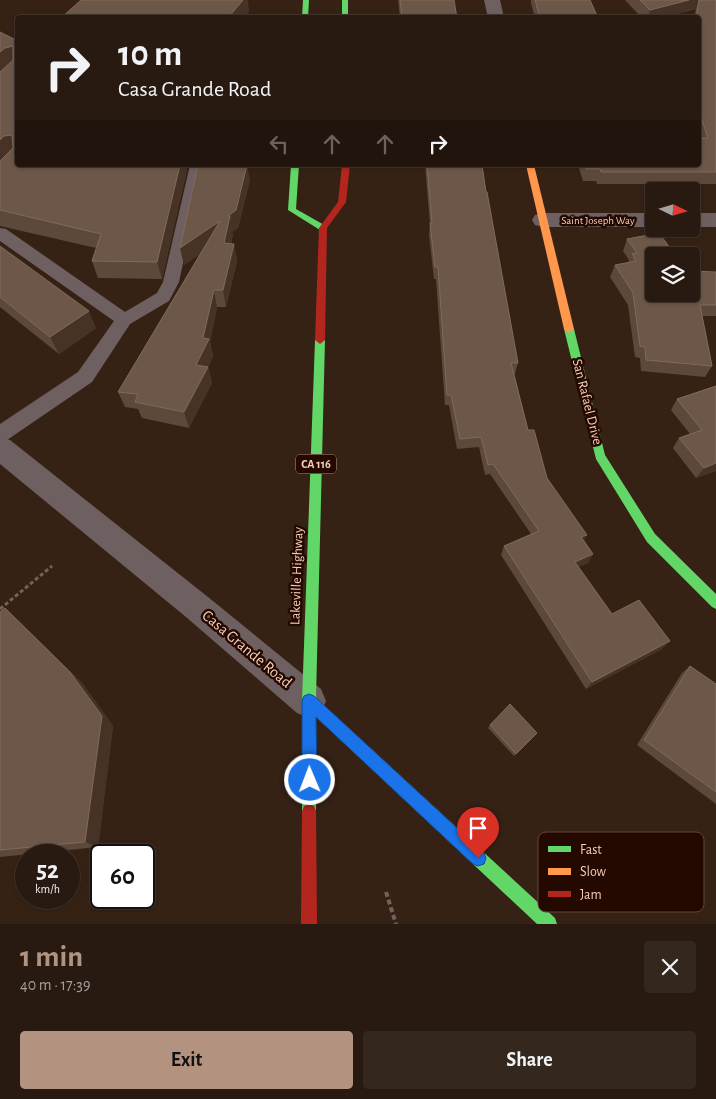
<!DOCTYPE html>
<html lang="en">
<head>
<meta charset="utf-8">
<style>
	:root { --surface:#281a10; --page:#34271e; --text:#f1f3f6; --muted:#a5a19f; --line:#443830; --accent:#b39280 }
	body { margin:0; font-family:"Alegreya Sans",sans-serif; background:var(--page); color:var(--text); height:100vh; display:flex; flex-direction:column; font-size:19px; white-space:nowrap }
	* { box-sizing:border-box; margin:0 }
	p { font-size:16px; color:var(--muted) }
	.icon { flex:none; width:28px; height:28px; fill:none; stroke:currentColor; stroke-width:2; stroke-linecap:round; stroke-linejoin:round }
	.map { position:relative; height:924px; overflow:hidden }
	.details { display:flex; flex-direction:column; background:var(--surface); flex:1 }
	.details>* { flex:none }
	.top-card { position:absolute; left:15px; top:15px; width:686px; height:152px; border-radius:5px; box-shadow:0 1px 4px #0004,0 0 0 1px var(--line); background:#281a10; color:var(--text); overflow:hidden }
	.needle { width:32px; rotate:95deg }
	.fabs { position:absolute; left:645px; top:182px; display:grid; gap:10px }
	.fabs a { display:grid; place-items:center; width:55px; height:55px; border-radius:5px; background:var(--surface); box-shadow:0 1px 4px #0004,0 0 0 1px var(--line); font-size:25px }
	.speed { position:absolute; left:15px; top:844px; display:flex; gap:10px; font-size:25px; font-weight:700; text-align:center }
	.speed>* { display:grid; place-content:center; width:65px; height:65px; border-radius:50%; background:var(--surface); box-shadow:0 1px 4px #0004,0 0 0 1px var(--line); line-height:1 }
	.speed small { font-size:12px; font-weight:400 }
	.speed .limit { border:2px solid #111; border-radius:8px; background:#fff; color:#111 }
	.pin { position:absolute; display:grid; place-items:center; width:42px; height:42px; color:#fff; margin:-51px -21px; border-radius:50% 50% 50% 0; rotate:-45deg; box-shadow:0 0 5px #0007 }
	.pin .icon { rotate:45deg }
	.me { position:absolute; width:55px; margin:-28px; rotate:359deg; stroke-linejoin:round; filter:drop-shadow(0 0 4px #0008) }
	.turn { display:flex; align-items:center; gap:18px; height:105px; padding:0 20px; font-size:22px }
	.turn .icon { width:65px; height:65px; stroke-width:2.5 }
	.turn b { display:block; font-size:35px; line-height:42px }
	.lanes { display:flex; align-items:center; height:48px; padding:0 20px; background:#0003; justify-content:center; gap:25px; direction:ltr }
	.lanes .off { opacity:.35 }
	.round { display:grid; place-items:center; flex:none; width:52px; height:52px; border-radius:5px; background:var(--page) }
	.head { display:flex; align-items:center; justify-content:space-between; height:85px; padding:0 20px }
	h1 { font-size:30px; font-weight:700; line-height:38px; color:var(--accent) }
	.primary-button { display:flex; gap:10px; margin-top:auto; padding:10px 20px }
	.primary-button a { flex:1; height:58px; border-radius:5px; background:var(--accent); color:#111; font-size:20px; font-weight:700; line-height:58px; text-align:center }
	.primary-button a+a { background:var(--page); color:var(--text) }
	.map>svg:first-child { display:block }
	.lines { fill:none; stroke-linecap:round; stroke-linejoin:round }
	.path-far1 { stroke:#70625e; stroke-width:3; stroke-dasharray:4 2.5; stroke-linecap:butt }
	.path { stroke:#70625e; stroke-width:4; stroke-dasharray:5 3; stroke-linecap:butt }
	.lane { fill:#6e6061; fill-rule:evenodd }
	.street { fill:#6e6061; fill-rule:evenodd }
	.fast { fill:#63d668; fill-rule:evenodd }
	.slow { fill:#ff974d; fill-rule:evenodd }
	.jam { fill:#b3261e; fill-rule:evenodd }
	.wall { fill:#5c493b }
	.shaded-wall { fill:#463326 }
	.building { fill:#6c5748; stroke:#826a5a }
	.route { fill:#1a73e8; stroke:#114b97 }
	.labels { text-anchor:middle; dominant-baseline:central; stroke-width:5; stroke-linejoin:round; paint-order:stroke }
	.far-street-label { font-size:11px; fill:#f6ceb9; stroke:#240900 }
	.shield { fill:#240900; stroke:#b79382; stroke-width:1 }
	.shield-label { font-size:12px; font-weight:bold; fill:#f6ceb9 }
	.street-label { font-size:14px; fill:#f6ceb9; stroke:#240900 }
	.near-street-label { font-size:16px; fill:#f6ceb9; stroke:#240900 }
	.key { fill:#240900; stroke:#634438; stroke-width:1 }
	.key-label { font-size:14px; fill:#f6ceb9 }
</style>
</head>
<body>
<div class="map">
<svg width="716" height="924" viewBox="0 0 716 924">
	<rect width="100%" height="100%" fill="#362215"/>
	<g class="lines">
		<path class="path-far1" d="M0,609L52,566"/>
		<path class="path" d="M386,892L396,924"/>
		<path class="lane" d="M190,165H204L179,282L169,301L130,324L92,382L7,440L0,442V424L78,372L114,321L0,241V228L6,229L125,312L157,293L163,282Z"/>
		<g class="street">
			<path d="M484,0H500L504,18H488Z"/>
			<path d="M543,213H654V227H543L535,225L532,220L535,215Z"/>
			<rect x="691" y="213" width="25" height="14"/>
			<path d="M0,437L10,440L208,597L321,689L326,701L321,713L309,718L297,713L186,617L0,464Z"/>
		</g>
		<g class="fast">
			<path d="M303,0H309L308,18H302Z"/>
			<rect x="342" y="0" width="6" height="18"/>
			<path d="M291,165H299L296,209L326,226V230H320L288,210Z"/>
			<path d="M569,325L574,329L605,455L655,534L716,594V609L712,607L647,542L596,459L564,329Z"/>
			<path d="M320,336L325,340L316,698L555,918L557,924H537L316,717V811L314,816L309,818L304,816L302,811V701L315,340Z"/>
		</g>
		<path class="slow" d="M526,165H534L574,329L569,333L564,329Z"/>
		<g class="jam">
			<path d="M342,165H350L346,202L327,228L325,340L320,344L315,340L319,228L338,202Z"/>
			<path d="M309,804L314,806L316,811L317,924H301L302,811L304,806Z"/>
		</g>
	</g>
	<g class="wall">
		<path d="M398,0H454L457,18H400Z"/>
		<path d="M531,0H590L598,18H535L531,3Z"/>
		<path d="M625,0H716V184H597L596,181H583L578,165H699V18H694L696,9L662,18H642Z"/>
		<path d="M0,32L188,165L162,279L98,278L92,261L96,248L0,226Z"/>
		<path d="M425,165H482L486,192L518,363L515,374H514L528,430L547,478L584,540L593,554L588,563L578,567L612,614L662,649L586,689L501,555L504,546L531,534L490,474L485,475L479,447L457,449L449,405H445L436,279H434L429,235L430,224Z"/>
		<path d="M250,180L238,228L232,232L233,234L231,244H234L237,261L226,307H217L210,342L213,356L208,367L212,383L189,428L142,418L138,409L125,407L118,392L200,254L184,265Z"/>
		<path d="M659,233L654,294L716,272V316H702L712,366L705,377L641,371L640,358L635,357L628,305L610,277L615,265L628,263L629,260L623,251L627,239Z"/>
		<path d="M0,246L96,328L59,354L0,307Z"/>
		<path d="M716,386V471L696,478L673,448L679,438L690,434L671,410L677,399Z"/>
		<path d="M5,608L82,683L113,726L98,847L0,857V612Z"/>
		<path d="M690,666L716,684V804L637,745L682,673Z"/>
		<path d="M490,725L537,733L514,756L488,728Z"/>
	</g>
	<g class="shaded-wall">
		<path d="M243,0H248L249,12L245,18H228Z"/>
		<path d="M689,0H699L696,9L662,18H648L650,10Z"/>
		<path d="M13,46L18,59L0,75V52L5,48Z"/>
		<path d="M12,135L18,149L0,165V140L4,136Z"/>
		<path d="M180,165H188L162,279L157,262Z"/>
		<path d="M241,165H247L250,180L238,228L232,232L233,234L227,261L224,243L228,216Z"/>
		<path d="M220,221L224,238L184,265L180,248Z"/>
		<path d="M234,244L237,261L226,307L223,290Z"/>
		<path d="M214,290L217,307L210,342L213,356L204,374L208,367L212,383L189,428L184,412L196,365Z"/>
		<path d="M89,311L96,328L59,354L50,337Z"/>
		<path d="M716,463V471L696,478L704,468Z"/>
		<path d="M587,535L582,544L581,537Z"/>
		<path d="M593,554L588,563L570,571L575,562Z"/>
		<path d="M670,641L662,649L586,689L592,682Z"/>
		<path d="M70,672L82,683L113,726L98,847L85,842Z"/>
	</g>
	<g class="building">
		<path d="M81,0H243L228,18H61Z"/>
		<path d="M400,0H454L457,18H402Z"/>
		<path d="M535,0H590L598,18H540Z"/>
		<path d="M640,0H689L650,10Z"/>
		<path d="M699,0H716V172H601L600,169H586L585,165H699V138H708L699,111V18H696Z"/>
		<path d="M0,32L18,41V165H180L157,262L92,261L101,234L0,210V161L13,148L12,135L4,136L0,140V72L13,60V46L5,48L0,52Z"/>
		<path d="M198,165H247L236,210L228,216H230L224,243L234,244L223,290H214L203,338L209,339L196,365L208,367L184,412L135,402L138,394L118,392L220,221L180,248Z"/>
		<path d="M427,165H482L486,192H487L518,363H511L528,430H534L547,478L587,535L581,537L593,554L575,562L612,614L639,600L670,641L592,682L504,546L539,531L493,464L488,465L481,437L460,439L451,395H447L438,267H435L430,223H432Z"/>
		<path d="M659,233L676,256H654V294H691V271L716,272V305H700L712,366L646,360L645,347L640,346L633,293L615,265L636,261L632,254L637,253L627,239Z"/>
		<path d="M0,246L89,311L50,337L0,297Z"/>
		<path d="M716,386V463L704,468L679,438L702,430L677,399Z"/>
		<path d="M5,608L70,672L102,716L85,842L0,850V612Z"/>
		<path d="M690,666L716,684V792L644,740Z"/>
		<path d="M510,704L537,733L516,754L490,725Z"/>
	</g>
	<path class="route" d="M309,694L314,696L484,853L486,858L484,864L478,866L473,864L316,717L317,780L315,785L310,787L304,785L302,780V701L304,696Z"/>
	<g class="labels">
		<g class="far-street-label">
			<text x="598" y="220">Saint Joseph Way</text>
		</g>
		<rect class="shield" x="296" y="454.5" width="40" height="19" rx="4"/>
		<g class="shield-label">
			<text x="316" y="464">CA 116</text>
		</g>
		<g class="street-label">
			<text transform="translate(587 402) rotate(76)">San Rafael Drive</text>
			<text transform="translate(297 576) rotate(-88)">Lakeville Highway</text>
		</g>
		<g class="near-street-label">
			<text transform="translate(247 649) rotate(40)">Casa Grande Road</text>
		</g>
	</g>
	<rect x="538" y="832" width="166" height="80" rx="8" class="key"/>
	<rect x="548" y="846" width="23" height="6" fill="#63d668"/>
	<rect x="548" y="868" width="23" height="7" fill="#ff974d"/>
	<rect x="548" y="891" width="23" height="6" fill="#b3261e"/>
	<g class="key-label">
		<text x="580" y="854">Fast</text>
		<text x="580" y="876">Slow</text>
		<text x="580" y="899">Jam</text>
	</g>
</svg>
<div class="fabs">
<a><svg class="needle" viewBox="-14 -14 28 28"><path d="M0-13l5 13h-10z" fill="#e53935"/><path d="M0 13l5-13h-10z" fill="#a5a19f"/></svg></a>
<a><svg class="icon" aria-label="layers" viewBox="0 0 24 24"><path d="M12 4l9 5-9 5-9-5zM3 14l9 5 9-5"/></svg></a>
</div>
<div class="speed"><div>52<small>km/h</small></div><div class="limit">60</div></div>
<div class="pin" style="left:478px;top:858px;background:#d93025"><svg class="icon" aria-label="arrive" viewBox="0 0 24 24"><path d="M6 21V4h12l-3 4 3 4H6"/></svg></div>
<svg class="me" style="left:310px;top:780px" viewBox="-20 -20 40 40"><circle r="17" fill="#1a73e8" stroke="#fff" stroke-width="3"/><path d="M0-11L8 9 0 5-8 9z" fill="#fff"/></svg>
<div class="top-card">
<div class="turn"><svg class="icon" aria-label="right" viewBox="0 0 24 24"><path d="M7 20v-9h11M14 6l5 5-5 5"/></svg><div><b>10 m</b>Casa Grande Road</div></div>
<div class="lanes"><svg class="icon off" aria-label="left" viewBox="0 0 24 24"><path d="M17 20v-9H6M10 6l-5 5 5 5"/></svg><svg class="icon off" aria-label="ahead" viewBox="0 0 24 24"><path d="M12 20V5M6 11l6-6 6 6"/></svg><svg class="icon off" aria-label="ahead" viewBox="0 0 24 24"><path d="M12 20V5M6 11l6-6 6 6"/></svg><svg class="icon" aria-label="right" viewBox="0 0 24 24"><path d="M7 20v-9h11M14 6l5 5-5 5"/></svg></div>
</div>
</div>
<section class="details">
<div class="head"><div><h1>1 min</h1><p>40 m · 17:39</p></div><a class="round"><svg class="icon" aria-label="close" viewBox="0 0 24 24"><path d="M6 6l12 12M18 6L6 18"/></svg></a></div>
<div class="primary-button"><a>Exit</a><a>Share</a></div>
</section>
</body>
</html>
